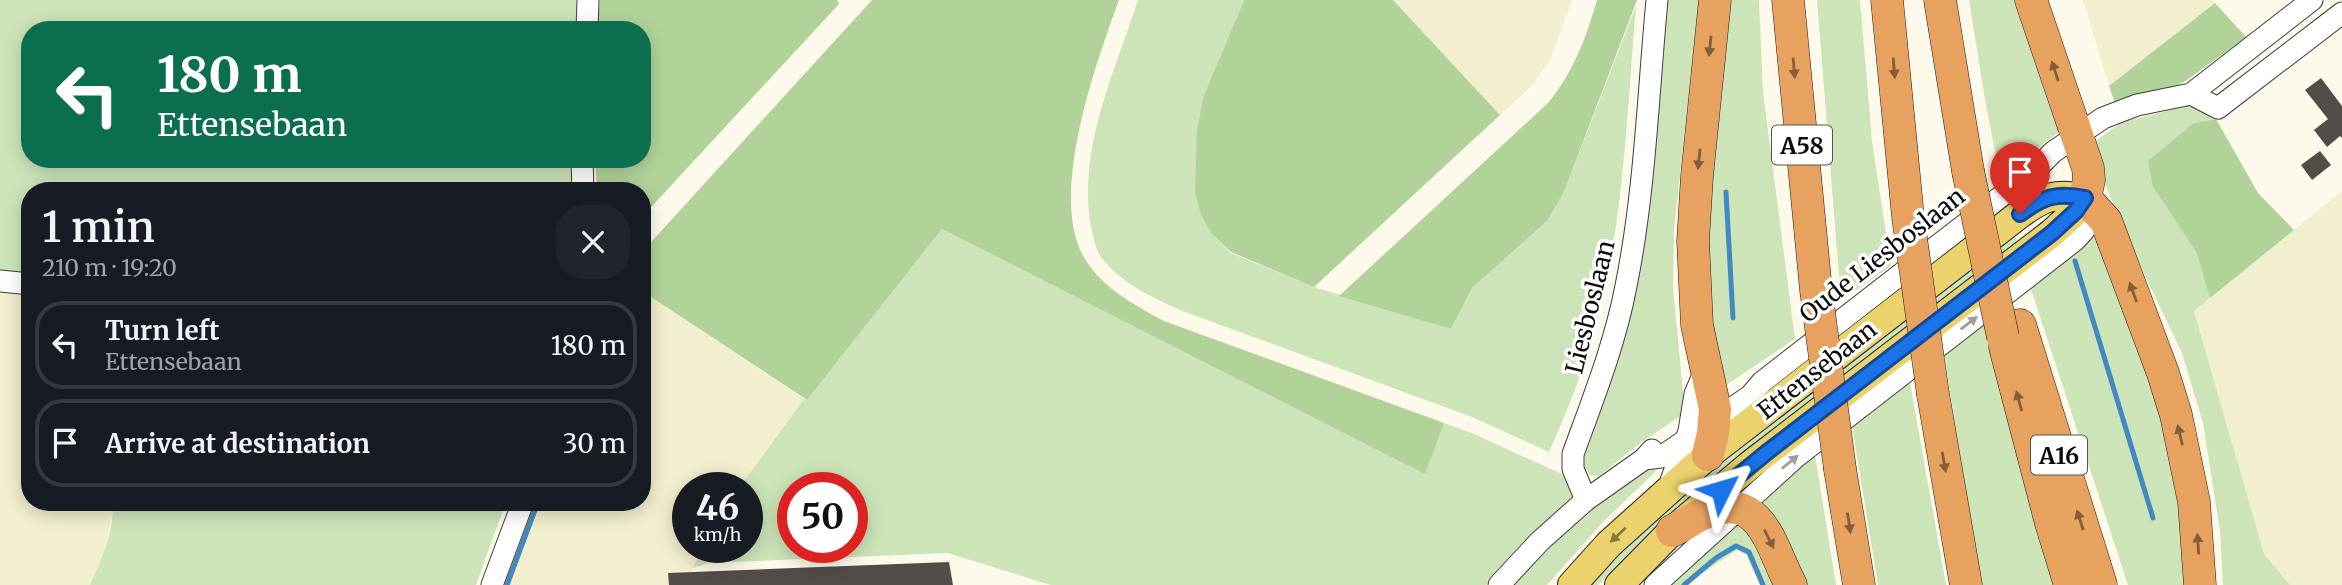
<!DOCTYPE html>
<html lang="en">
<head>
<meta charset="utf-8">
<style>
	:root { --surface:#171b24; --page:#20242c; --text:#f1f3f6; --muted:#9ea1a6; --line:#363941 }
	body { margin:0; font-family:Merriweather,serif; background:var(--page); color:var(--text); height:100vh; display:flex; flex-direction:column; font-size:26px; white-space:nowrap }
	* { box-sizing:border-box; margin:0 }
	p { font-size:23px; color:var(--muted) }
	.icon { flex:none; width:38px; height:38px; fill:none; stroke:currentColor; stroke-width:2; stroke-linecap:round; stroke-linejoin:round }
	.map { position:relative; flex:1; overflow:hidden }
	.side { position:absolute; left:21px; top:182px; width:630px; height:329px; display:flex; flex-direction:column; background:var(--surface); border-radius:28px; box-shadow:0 4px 18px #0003 }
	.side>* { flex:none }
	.top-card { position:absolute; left:21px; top:21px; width:630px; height:147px; border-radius:28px; box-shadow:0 4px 18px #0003; background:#0b6e4f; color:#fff; overflow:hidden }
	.speed { position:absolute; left:672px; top:472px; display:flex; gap:14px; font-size:35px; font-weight:700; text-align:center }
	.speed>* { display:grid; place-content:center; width:91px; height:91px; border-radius:50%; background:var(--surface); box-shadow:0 4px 18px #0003; line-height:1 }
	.speed small { font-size:18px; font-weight:400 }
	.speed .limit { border:10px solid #d22; background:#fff; color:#111 }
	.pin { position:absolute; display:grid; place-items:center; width:60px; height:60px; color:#fff; margin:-72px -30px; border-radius:50% 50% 50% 0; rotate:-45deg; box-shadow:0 0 7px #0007 }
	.pin .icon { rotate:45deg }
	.me { position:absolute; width:77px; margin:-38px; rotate:50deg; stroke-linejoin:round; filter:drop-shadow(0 0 5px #0008) }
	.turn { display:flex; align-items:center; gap:24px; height:147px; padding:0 21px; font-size:32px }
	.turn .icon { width:91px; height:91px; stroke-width:2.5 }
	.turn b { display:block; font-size:49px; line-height:60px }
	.round { display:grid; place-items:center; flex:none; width:74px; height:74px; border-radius:28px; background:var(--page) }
	.summary { display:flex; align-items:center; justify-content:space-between; height:119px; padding:0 21px }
	h1 { font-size:42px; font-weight:600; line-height:52px }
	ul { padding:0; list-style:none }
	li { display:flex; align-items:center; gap:21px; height:88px; margin:0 14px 10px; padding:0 7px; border:4px solid var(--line); border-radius:28px }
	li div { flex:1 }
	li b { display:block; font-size:26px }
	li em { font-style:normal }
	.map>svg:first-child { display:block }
	.farmland { fill:#f1efcd }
	.green { fill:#cde4b8; fill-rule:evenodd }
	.forest { fill:#b1d399 }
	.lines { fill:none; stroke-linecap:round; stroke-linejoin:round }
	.stream { stroke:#4189c0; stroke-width:5 }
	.building { fill:#524d48 }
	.minor-casing { stroke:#3e3e3e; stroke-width:23 }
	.major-casing { stroke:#1c1c1c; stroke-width:30 }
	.highway-casing { stroke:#1c1c1c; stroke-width:33 }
	.minor { stroke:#fff; stroke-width:21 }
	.major { stroke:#ecd26c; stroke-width:28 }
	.highway { stroke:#e7a25f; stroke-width:32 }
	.highway-bridge-casing { stroke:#1c1c1c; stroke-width:33; stroke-linecap:butt }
	.highway-bridge { stroke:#e7a25f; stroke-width:32 }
	.oneway { fill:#845e39 }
	.oneway2 { fill:#9d9d9d }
	.oneway3 { fill:#877840 }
	.route-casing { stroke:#114b97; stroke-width:18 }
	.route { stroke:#1a73e8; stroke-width:12 }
	.labels { text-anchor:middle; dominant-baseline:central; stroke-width:7; stroke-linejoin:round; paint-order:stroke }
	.shield { fill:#fff; stroke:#545454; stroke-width:2 }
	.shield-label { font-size:23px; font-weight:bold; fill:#0b0b0b }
	.street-label { font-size:24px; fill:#0b0b0b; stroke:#fff }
</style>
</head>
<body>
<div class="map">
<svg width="2342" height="585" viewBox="0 0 2342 585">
	<rect width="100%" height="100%" fill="#fdfaeb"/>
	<g class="farmland">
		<path d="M1393,0H1572L1550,60L1531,87L1500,115Z"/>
		<path d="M2083,0H2212L2215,3L2109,86Z"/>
		<path d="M2342,191V585H2290L2264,554L2194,311Z"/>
		<path d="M0,286L30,288V502H112L113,511L103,557L90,585H0Z"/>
		<path d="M642,291L804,399L739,488H688V548H702L686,585H502L532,502H642Z"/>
	</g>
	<g class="green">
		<path d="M0,0H578L576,30H30V159H572L573,191H30V273L0,271Z"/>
		<path d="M1138,0H1244L1204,95L1201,215L1211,233L1231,253L1314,287L1451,329L1472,288L1547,221L1564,192L1636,6C1627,111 1624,220 1597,322C1585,368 1568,409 1549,452L1472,417L1180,310C1151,297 1121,283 1101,257C1095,248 1092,232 1090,222C1079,145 1115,71 1138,0Z"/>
		<path d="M1666,0H1699L1674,230L1673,287L1685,413L1639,444L1599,476L1590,475L1582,463L1591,435Z"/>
		<path d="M1722,0H1759L1763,92L1795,339L1723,387L1706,290Z"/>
		<path d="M1817,0H1860L1872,141L1891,266L1841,301Z"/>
		<path d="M1969,0H2020L2064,128L2000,177L1984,94Z"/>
		<path d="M2191,105L2216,119L2194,123L2153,187L2196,252L2210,298L2194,311L2264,554L2290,585H2223L2220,531L2203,423L2182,353L2126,236L2090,145L2122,122Z"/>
		<path d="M2094,228L2173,441L2195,585H2128L2029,283Z"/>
		<path d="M942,229L1424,473L1444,423L1474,434L1562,474L1574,491V500L1520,547L1486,585H1051L947,553L709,563L693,568L702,548H747V488H739L804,399L807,400ZM793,488H852V548H793Z"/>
		<path d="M2014,229L2017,243L1654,529L1598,585H1585L1696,477Z"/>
		<path d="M1987,316L2058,585H1979L1944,351Z"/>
		<path d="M1909,377L1946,585H1878L1851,420Z"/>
		<path d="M1814,449L1836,585H1801L1752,502Z"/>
		<path d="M1670,454L1653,474L1603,522L1547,585H1513L1576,521Z"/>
		<path d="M112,502H506L476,585H90C100,563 116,527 112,502Z"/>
		<path d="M1734,522L1747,531L1778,585H1760L1746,555L1737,550L1704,572L1689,585H1666Z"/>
	</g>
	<g class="forest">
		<path d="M600,0H837L839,4L642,217V191H597L595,159H642V30H597Z"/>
		<path d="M872,0H1119C1096,63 1047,198 1085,259C1103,289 1135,305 1164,321L1444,423L1425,474L942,229L807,400L642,291V252Z"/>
		<path d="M1244,0H1393L1500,115L1314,287L1231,252L1211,233L1201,215L1195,191L1197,130L1204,95Z"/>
		<path d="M1597,0H1637L1564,192L1547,221L1472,288L1451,329L1339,296L1548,103C1573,73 1586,38 1597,0Z"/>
		<path d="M2215,3L2246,37L2187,80L2169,90L2115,103L2109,86Z"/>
		<path d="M2216,119L2258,193L2294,230L2210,298L2196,252L2153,187L2148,161L2194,123Z"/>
	</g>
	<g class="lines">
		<g class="stream">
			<path d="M1726,192L1733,318"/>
			<path d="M2075,261L2153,518"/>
			<path d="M507,585L538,502"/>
			<path d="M1684,585L1716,558L1736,546L1749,552L1763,585"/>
		</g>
	</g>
	<g class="building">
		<path d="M2321,78L2342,106V138L2340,136L2327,147L2314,130L2328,119L2305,90Z"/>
		<path d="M2320,151L2331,165L2312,180L2301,165Z"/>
		<path d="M949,562L953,585H669L668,573Z"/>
	</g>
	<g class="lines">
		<defs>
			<g id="minor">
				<path d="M587,30L588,0"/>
				<path d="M2191,94L2218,108L2342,13"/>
				<path d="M582,159L583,191"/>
				<path d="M0,281L30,284"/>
				<path d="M1644,459L1661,457L1750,396L1762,382L2035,170L2053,152L2103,118L2137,105L2191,94L2312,0"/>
				<path d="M1668,489L1689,431L1695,394L1706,368"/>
				<path d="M1586,500L1573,469V454C1593,399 1615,344 1626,286C1645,192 1648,95 1657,0"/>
				<path d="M492,585L523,502"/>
				<path d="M1499,585L1540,541L1586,500L1644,459L1652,450"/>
				<path d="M1655,585L1796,457L2074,241C2091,224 2092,221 2085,198"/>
			</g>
			<path id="major" d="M1572,585L1609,544L1708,455L2020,214C2043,197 2056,192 2085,198L2076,211L2052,233L1750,465L1672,531L1619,585"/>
			<g id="highway">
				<path d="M1788,0L1816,290"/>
				<path d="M1887,0L1908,217"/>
				<path d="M1940,0L1968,171"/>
				<path d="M2031,0L2088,168L2089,180L2085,198L2106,221L2163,373L2176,415L2194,502L2200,585"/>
				<path d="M2020,325L2101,585"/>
				<path d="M2005,347L2051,523L2070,585"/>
				<path d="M1933,394L1966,585"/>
				<path d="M1708,455L1713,433L1715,409L1697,325L1693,241L1697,176L1715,0"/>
				<path d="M1840,469L1859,585"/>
				<path d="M1672,531C1685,525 1697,515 1710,511C1763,492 1772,551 1791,585"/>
			</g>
		</defs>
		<use href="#minor" class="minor-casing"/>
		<use href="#major" class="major-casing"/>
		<use href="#highway" class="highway-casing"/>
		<use href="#minor" class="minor"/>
		<use href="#major" class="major"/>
		<use href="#highway" class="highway"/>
		<defs>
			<g id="highway-bridge">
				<path d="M1968,171L2003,337"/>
				<path d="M1908,217L1933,394"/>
				<path d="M1816,290L1840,469"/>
			</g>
		</defs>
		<use href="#highway-bridge" class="highway-bridge-casing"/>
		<use href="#highway-bridge" class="highway-bridge"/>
	</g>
	<defs><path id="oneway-solid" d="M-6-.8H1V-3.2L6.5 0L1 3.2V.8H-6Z" transform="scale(1.75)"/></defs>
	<g class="oneway">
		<use href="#oneway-solid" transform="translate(1710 46) rotate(96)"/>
		<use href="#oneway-solid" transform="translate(1794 68) rotate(85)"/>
		<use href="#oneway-solid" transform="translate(1894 68) rotate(85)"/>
		<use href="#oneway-solid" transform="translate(2055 71) rotate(-108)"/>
		<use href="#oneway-solid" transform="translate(1699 159) rotate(96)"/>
		<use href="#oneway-solid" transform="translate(2133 292) rotate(-110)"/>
		<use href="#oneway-solid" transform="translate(2019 401) rotate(-105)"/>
		<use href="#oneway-solid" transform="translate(2180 435) rotate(-103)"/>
		<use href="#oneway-solid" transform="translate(1944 462) rotate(80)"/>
		<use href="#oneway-solid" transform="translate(2080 520) rotate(-108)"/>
		<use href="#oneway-solid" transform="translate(1849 523) rotate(81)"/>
		<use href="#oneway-solid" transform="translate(1769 539) rotate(63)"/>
		<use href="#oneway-solid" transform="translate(2198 544) rotate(-94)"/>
	</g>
	<g class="oneway2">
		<use href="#oneway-solid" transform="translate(1969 323) rotate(-38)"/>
		<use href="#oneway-solid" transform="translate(1790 462) rotate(-39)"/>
	</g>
	<use class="oneway3" href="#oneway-solid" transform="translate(1618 535) rotate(137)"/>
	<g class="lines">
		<defs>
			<path id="route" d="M1721,490L1766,453L2052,233L2076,211L2085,198C2056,192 2043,197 2020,214"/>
		</defs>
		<use href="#route" class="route-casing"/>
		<use href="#route" class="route"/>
	</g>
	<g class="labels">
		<g class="shield">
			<rect x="1772" y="125.5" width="60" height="39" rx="5"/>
			<rect x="2031" y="435.5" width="56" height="39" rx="5"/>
		</g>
		<g class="shield-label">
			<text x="1802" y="145">A58</text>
			<text x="2059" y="455">A16</text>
		</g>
		<g class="street-label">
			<text transform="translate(1882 255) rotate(-38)">Oude Liesboslaan</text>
			<text transform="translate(1590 307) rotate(-76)">Liesboslaan</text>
			<text transform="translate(1817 370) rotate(-38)">Ettensebaan</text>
		</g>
	</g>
</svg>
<div class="speed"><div>46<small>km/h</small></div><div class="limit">50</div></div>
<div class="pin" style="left:2020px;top:214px;background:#d93025"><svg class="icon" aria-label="arrive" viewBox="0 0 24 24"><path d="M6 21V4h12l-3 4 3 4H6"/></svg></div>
<svg class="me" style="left:1721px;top:490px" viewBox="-20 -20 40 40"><path d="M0-17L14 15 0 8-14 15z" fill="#1a73e8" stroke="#fff" stroke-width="4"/></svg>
<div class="top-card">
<div class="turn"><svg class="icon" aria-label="left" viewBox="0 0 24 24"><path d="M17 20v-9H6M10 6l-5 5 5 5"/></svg><div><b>180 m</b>Ettensebaan</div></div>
</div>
<section class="side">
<div class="summary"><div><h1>1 min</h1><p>210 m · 19:20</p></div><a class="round"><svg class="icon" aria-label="close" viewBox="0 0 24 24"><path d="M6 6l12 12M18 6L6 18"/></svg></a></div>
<ul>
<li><svg class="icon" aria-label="left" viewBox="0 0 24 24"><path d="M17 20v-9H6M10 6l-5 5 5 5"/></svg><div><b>Turn left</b><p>Ettensebaan</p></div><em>180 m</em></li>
<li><svg class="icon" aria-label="arrive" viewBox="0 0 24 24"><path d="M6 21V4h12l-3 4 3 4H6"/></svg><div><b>Arrive at destination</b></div><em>30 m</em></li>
</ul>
</section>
</div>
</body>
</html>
